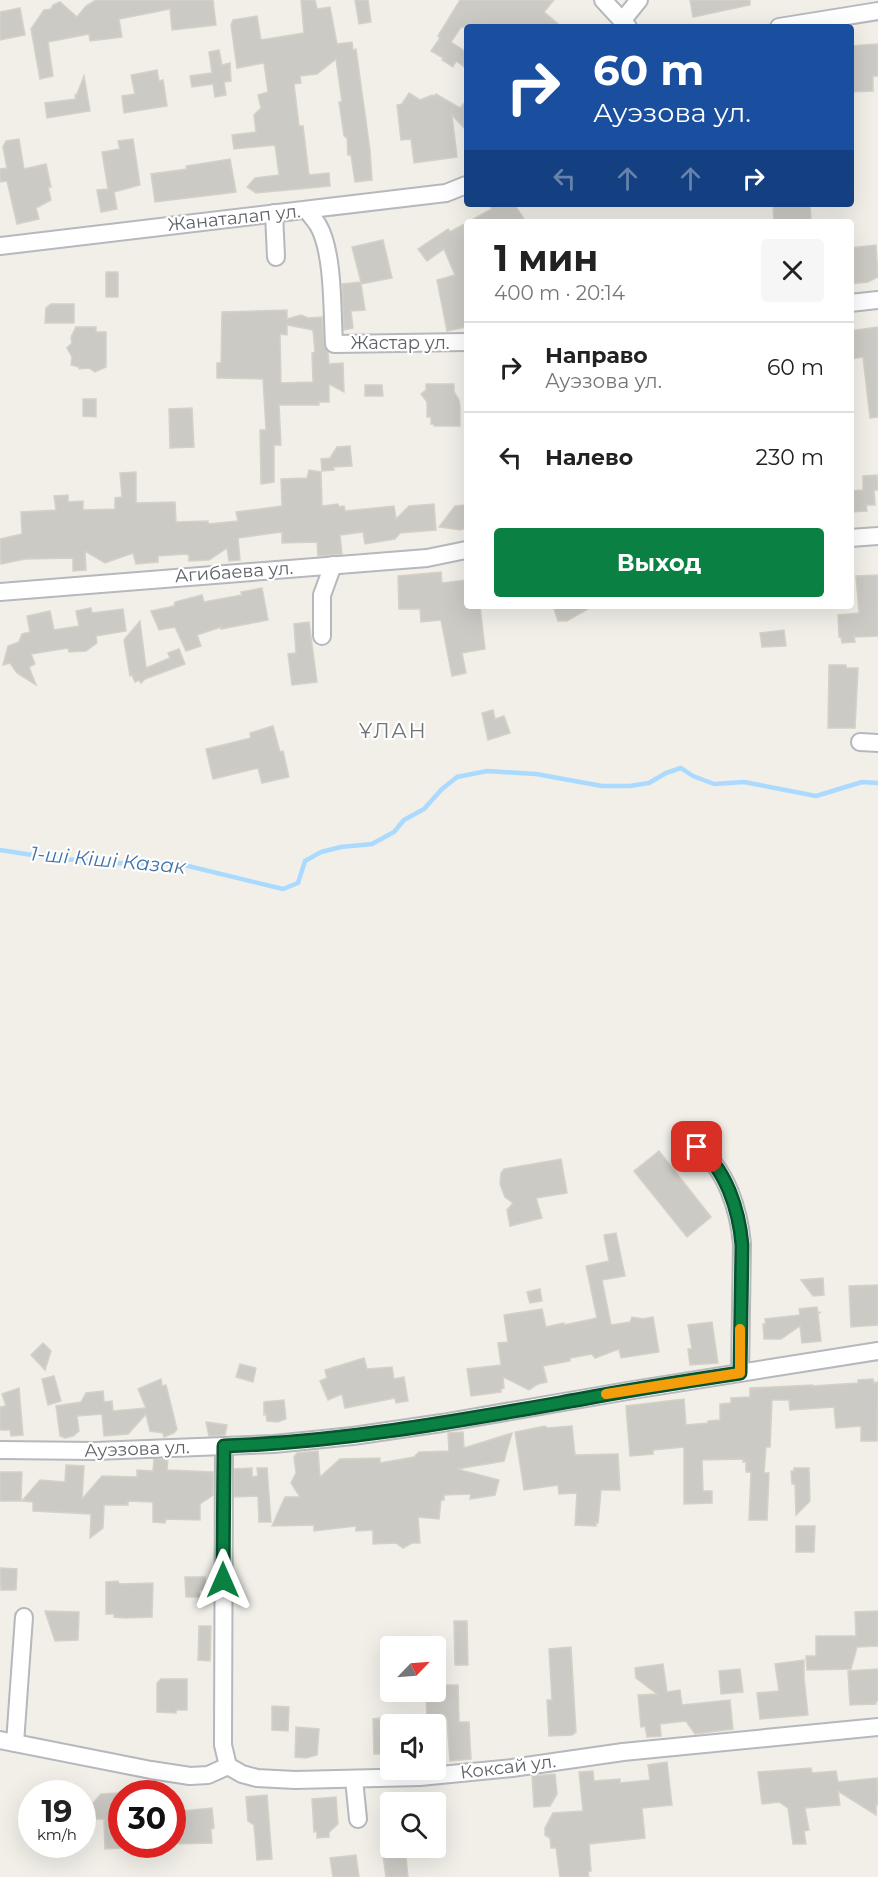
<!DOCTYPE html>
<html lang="ru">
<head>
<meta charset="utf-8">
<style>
	:root { --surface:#fff; --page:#f6f6f6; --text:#222; --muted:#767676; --line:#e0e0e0; --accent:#0b8043 }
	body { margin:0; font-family:Montserrat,sans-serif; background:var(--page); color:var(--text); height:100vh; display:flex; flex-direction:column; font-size:22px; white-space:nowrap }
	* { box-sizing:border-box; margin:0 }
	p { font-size:20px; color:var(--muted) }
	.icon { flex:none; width:33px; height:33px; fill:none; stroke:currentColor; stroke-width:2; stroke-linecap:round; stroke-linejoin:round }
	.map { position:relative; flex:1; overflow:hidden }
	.panel { position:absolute; left:464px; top:219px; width:390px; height:390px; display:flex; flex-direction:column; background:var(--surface); border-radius:6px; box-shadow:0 6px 24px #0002 }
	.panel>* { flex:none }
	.guide { position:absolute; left:464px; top:24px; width:390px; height:183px; border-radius:6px; box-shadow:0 6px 24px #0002; background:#1a4fa0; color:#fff; overflow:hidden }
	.needle { width:39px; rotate:65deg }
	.controls { position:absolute; left:380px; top:1636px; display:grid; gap:12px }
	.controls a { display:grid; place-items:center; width:66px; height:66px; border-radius:6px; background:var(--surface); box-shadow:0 6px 24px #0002; font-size:30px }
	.speed { position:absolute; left:18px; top:1780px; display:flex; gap:12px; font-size:30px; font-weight:700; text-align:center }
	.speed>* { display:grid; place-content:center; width:78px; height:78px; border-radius:50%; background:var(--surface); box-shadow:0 6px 24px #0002; line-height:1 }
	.speed small { font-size:15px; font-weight:400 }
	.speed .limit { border:9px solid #d22; background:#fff; color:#111 }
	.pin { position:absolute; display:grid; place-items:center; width:51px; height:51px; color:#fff; margin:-26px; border-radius:12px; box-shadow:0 3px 9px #0006 }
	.me { position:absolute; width:66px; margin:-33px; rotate:0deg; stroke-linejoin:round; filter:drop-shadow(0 0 4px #0008) }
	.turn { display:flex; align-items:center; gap:21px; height:126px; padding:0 30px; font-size:27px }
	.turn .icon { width:78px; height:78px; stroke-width:2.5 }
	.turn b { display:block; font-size:42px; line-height:51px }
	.lanes { display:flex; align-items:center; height:57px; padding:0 30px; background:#0003; justify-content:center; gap:30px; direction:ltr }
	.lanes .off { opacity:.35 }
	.round { display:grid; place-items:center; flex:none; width:63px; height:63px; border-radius:6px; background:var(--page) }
	.summary { display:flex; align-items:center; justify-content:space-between; height:102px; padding:0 30px }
	h1 { font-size:36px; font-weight:700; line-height:45px }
	.action { display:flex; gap:12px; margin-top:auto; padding:12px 30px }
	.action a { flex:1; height:69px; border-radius:6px; background:var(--accent); color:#fff; font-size:24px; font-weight:700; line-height:69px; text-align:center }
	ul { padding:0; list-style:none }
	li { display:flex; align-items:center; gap:18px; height:90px; padding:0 30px; border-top:2px solid var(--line) }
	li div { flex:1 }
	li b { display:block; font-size:22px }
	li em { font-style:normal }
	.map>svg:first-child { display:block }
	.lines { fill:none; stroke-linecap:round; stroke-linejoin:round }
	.stream { stroke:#aadaff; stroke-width:4.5 }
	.building { fill:#cccac5; stroke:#d6d1c6; stroke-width:1.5; fill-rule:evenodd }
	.minor-casing { stroke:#b5b8bc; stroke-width:20 }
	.minor { stroke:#fff; stroke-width:16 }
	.route-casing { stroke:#07532c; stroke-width:15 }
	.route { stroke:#0b8043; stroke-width:10 }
	.slow { stroke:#f59e0b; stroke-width:10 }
	.labels { text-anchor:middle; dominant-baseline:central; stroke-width:4.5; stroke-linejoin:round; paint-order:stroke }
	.street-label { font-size:18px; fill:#5f6368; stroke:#fff }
	.water-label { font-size:20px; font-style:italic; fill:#4174aa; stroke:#fff }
	.quarter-label { font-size:21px; letter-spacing:1.5px; fill:#70757a; stroke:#fff }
</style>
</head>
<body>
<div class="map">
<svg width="878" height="1877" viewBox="0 0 878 1877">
	<rect width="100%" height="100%" fill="#f1efe8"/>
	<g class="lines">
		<path class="stream" d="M0,850L45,857L106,863L180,864L283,889L298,883L305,861L321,852L341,847L372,844L394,832L404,820L424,809L442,789L457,777L487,771L536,774L602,786H630L649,783L666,773L681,768L693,776L714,784L744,782L816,796L862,782L878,783"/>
	</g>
	<g class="building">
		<path d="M96,0H213L216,25L172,30L170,9L119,19L122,37L90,41L89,34L48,42L53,76L40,79L31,29L44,10L51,9L53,5L60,2L77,17L86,6Z"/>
		<path d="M301,0H315L317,9L330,7L337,44L352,42L353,50L356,49L370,150L372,180L355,182L351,155H348L347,138L344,136L339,102H342L336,59L317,74L300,76L301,83L294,84L299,126H303L309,175L329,173L330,186L256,193L247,187L255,178L279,175L275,145L234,149L232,135L256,132L254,115L261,108L258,95L268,92L264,63L237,68L231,25L233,20L257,16L261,40L304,33Z"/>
		<path d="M355,0H368L371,22L359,24Z"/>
		<path d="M460,0H554L544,12L562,27H461L451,42L466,52V68L456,61L453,67L442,60L443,58L431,51L440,38L438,36Z"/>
		<path d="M690,0H750V5L693,17Z"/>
		<path d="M20,8L25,35L0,40V12Z"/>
		<path d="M878,44V76H873V91L850,92V46Z"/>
		<path d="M219,50L222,65L230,63L231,81L224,82L226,95L215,97L213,84L192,87L190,76L212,73L209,52Z"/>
		<path d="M157,70L159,81L163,80L167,106L124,113L122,96L135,94L131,75Z"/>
		<path d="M84,76L90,111L47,118L45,103L76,99L75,95L77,94Z"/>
		<path d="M409,93L420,100L432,95L434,96L436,94L460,108L466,101V130L452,115L457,157L414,163L411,139L401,140L397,105L402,104Z"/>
		<path d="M19,139L24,169L46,164L51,187H48L51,200L36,208L39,219L17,224L7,181L0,182V169L7,168L3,147L6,141Z"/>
		<path d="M133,139L140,185L114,192L117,209L101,212L97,190L108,189L102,152L120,149L118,141Z"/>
		<path d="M230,159L236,192L155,202L151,174L187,169L186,166Z"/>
		<path d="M488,204H514L526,222H468L492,209Z"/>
		<path d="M773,204H810L811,222H774Z"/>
		<path d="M466,223V327L447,331L437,280L455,275L444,249L427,261L418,249L448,229L450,232Z"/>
		<path d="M383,240L392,278L361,284L365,310L351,311L353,328L344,330L342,284L361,282L352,247Z"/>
		<path d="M876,245L878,277L868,282L850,284V248Z"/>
		<rect x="106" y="272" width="12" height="25"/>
		<path d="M51,304H74V323H45L46,308Z"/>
		<path d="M287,310V319L301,315L308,318L322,317L324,344L328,353L329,364L343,363L344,392L329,384V402H319V405H279L281,445H274V482L261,484L260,430H266L263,379L217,378V363H221L222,312ZM287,325L313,330L315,352L312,353L313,382L281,383L280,334L287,335Z"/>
		<path d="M76,327H96V332H106V367L95,372L89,368L79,369V367L71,365L72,357L67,348L72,343L71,337Z"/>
		<path d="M878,327V417L870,418L863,357L850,359V331Z"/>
		<path d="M426,384H454V392L459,400L460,406V426H434V424H431V417H427V402L421,394L426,390Z"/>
		<path d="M365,385H382L383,396H365Z"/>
		<path d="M83,399H96V417L83,416Z"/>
		<path d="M192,408L194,447L170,448L169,409Z"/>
		<path d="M350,446L352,466L333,467L334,470L322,471L321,459L330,458L337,447Z"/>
		<path d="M309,470L321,472L322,506L338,504L339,507L344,506L345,511L394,506L396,519L409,506L434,504L436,530L400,533L395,539L365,544L363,532L340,535L342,554L318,556L317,542L282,543V532L238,538L240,560L229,561L227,548L209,560L189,561V555L185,554L158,556V562L136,564L133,553L105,563L85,551L86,570L73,571V558L25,559L1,564L0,539L22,534L21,512L56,510L54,496L68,495V502L83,501V510L115,509V498L122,497L120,473L136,472V503L175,502L176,522L208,521V524L238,521L236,512L282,506L281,479L307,478Z"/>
		<path d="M877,475L878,490H874L875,505H866L867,511L850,512V491L863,490V476Z"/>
		<path d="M466,505V528L461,530L439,527L455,506Z"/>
		<path d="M441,572L442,583L466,580V606H480L485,649L462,653L466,673L452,676L441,620L421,622L420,609H399L398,576Z"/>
		<path d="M878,575V636L854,637L855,642L842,643L841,637H839L838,615L859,613L856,576Z"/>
		<path d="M262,588L268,620L221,629V627L197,635L201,646L186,651L175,627L159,630L151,611L174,606L175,602L202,595L204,602L242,595L241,592Z"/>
		<path d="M553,606H593L567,621H558Z"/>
		<path d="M91,608L92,613L123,609L126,631L96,636L97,643L86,651L69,652L68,648L31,654L35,664L29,667L36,685L17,673L10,663L3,665L8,646L19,642L22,634L30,632L27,616L50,611L54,630L79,626L76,611Z"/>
		<path d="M140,621L146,668L170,658L168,653L179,649L185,664L145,679L141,683L139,680L135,682L132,675L130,676L124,640Z"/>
		<path d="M309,622L317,682L292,685L288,654L296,653L294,624Z"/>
		<path d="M784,630L786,646L762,647L760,633Z"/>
		<path d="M829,665H846V668H858L855,728H828Z"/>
		<path d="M493,710L495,719L504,716L510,733L488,740L482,713Z"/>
		<path d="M273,726L280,752L283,751L289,777L262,783L258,768L213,779L206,749L251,738L250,733Z"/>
		<path d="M659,1151L711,1217L687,1237L634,1171Z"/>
		<path d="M561,1159L567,1193L536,1198L542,1218L510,1226L507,1210L513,1203L505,1197L500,1184L501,1173L504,1169Z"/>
		<path d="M616,1233L625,1276L602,1280L611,1325L630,1322L632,1317L643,1319L653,1317L659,1352L621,1358L619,1349L595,1358L592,1354L570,1358V1361L543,1366L547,1382L538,1384L529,1390L503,1377L504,1388L501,1389V1392L471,1396L467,1369L501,1365L498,1343L508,1342L504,1315L542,1309L546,1327L564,1323V1325L597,1318L586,1266L609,1261L604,1235Z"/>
		<path d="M823,1278L824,1295L813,1296L801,1280Z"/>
		<path d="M878,1285V1325L851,1327L849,1286Z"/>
		<path d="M540,1289L542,1301L530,1303L527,1292Z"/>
		<path d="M817,1307L818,1313L821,1312L818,1314L821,1341L802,1343L800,1326L781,1339H764L763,1324H766L765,1319L800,1315L799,1309Z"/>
		<path d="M712,1322L718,1363L690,1365L688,1349H692L688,1325Z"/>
		<path d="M43,1343L51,1351L45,1370L31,1355Z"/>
		<path d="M364,1358L367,1369L392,1367L394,1379L404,1377L408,1401L396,1403L395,1398L345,1408L342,1394L328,1400L320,1381L327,1378L325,1370Z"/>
		<path d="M240,1364L256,1368L253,1382L236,1377Z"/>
		<path d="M54,1376L61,1401L48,1405L42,1379Z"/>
		<path d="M161,1379L162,1386L166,1385L177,1429L174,1433L164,1437L163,1433L150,1431L146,1414L128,1434L104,1436L102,1414L77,1416L79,1431L73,1436L65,1438L60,1436L56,1406L81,1402L86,1393L103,1391L104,1402L112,1401L113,1411L146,1408L138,1389Z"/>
		<path d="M873,1379L874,1383L878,1382L877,1441H861V1426L836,1428L834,1407L790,1410L789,1400H772L770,1447H766L764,1473H769L767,1520H749L751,1472H746V1462H743V1459L702,1460L703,1491H712V1503L684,1504V1447L653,1450V1454L630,1456L626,1406L684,1399L686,1425L708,1423V1421L720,1420V1404L731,1403V1398L750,1397V1388L812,1385V1386L858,1383V1380Z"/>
		<path d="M19,1388L23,1435L11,1436L10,1430H0V1407L6,1406L2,1394Z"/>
		<path d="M284,1400L286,1419L277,1422L267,1421L266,1414L264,1415V1402Z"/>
		<path d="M206,1422L227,1425L225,1435L209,1436Z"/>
		<path d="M545,1426L547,1428L572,1426L575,1455L618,1454L620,1490H601L598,1523L596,1522V1526L575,1525L577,1493L559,1494L558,1485L524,1490L515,1432Z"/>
		<path d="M463,1432L464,1448L512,1433L504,1461L457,1469L499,1480L495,1495L470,1499L471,1494L444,1495V1500H441L439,1519L418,1517L420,1543H412L403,1548L396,1543L373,1544V1530L356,1531V1526L314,1531V1525L272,1526L285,1497H300L291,1483L296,1473L294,1457L297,1453L318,1451L320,1477L340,1459L380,1458V1463L414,1457L419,1452L449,1451L448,1433Z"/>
		<path d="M154,1459H168L167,1470L213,1472V1495L200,1504V1520L166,1519L165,1523L153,1522V1502L128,1501V1505H104L103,1528L90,1538L91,1514L33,1511V1502L22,1501L40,1480L65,1482L66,1465L84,1466L82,1499L102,1476L137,1477V1470L153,1471Z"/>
		<path d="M252,1468V1477L258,1476L257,1468H267L271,1522H259L258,1496L234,1497V1469Z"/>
		<path d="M794,1468H809L810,1501L796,1515L795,1484H792L791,1471H794Z"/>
		<path d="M0,1472H22L21,1501H0Z"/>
		<path d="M796,1526H815L814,1552H796Z"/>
		<path d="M0,1568L17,1569L16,1590H1Z"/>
		<path d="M185,1577H205L206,1590H199L200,1597H186Z"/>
		<path d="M118,1581L119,1584L153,1583L152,1617L125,1618L114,1617V1614H106V1582Z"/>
		<path d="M45,1611L79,1612L78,1640L55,1641Z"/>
		<path d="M878,1611V1646L857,1647L851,1669L807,1670L806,1656H816V1636H856L855,1612Z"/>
		<path d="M454,1621H467L468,1665H455Z"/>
		<path d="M199,1626H211L210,1661L198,1660Z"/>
		<path d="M571,1647L576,1732L572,1735L549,1736L547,1700H552L549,1649Z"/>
		<path d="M804,1660V1678L808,1715L760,1719L757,1693L779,1691L775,1664Z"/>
		<path d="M663,1664L667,1692L680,1690L682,1705L730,1700L733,1729L695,1734L686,1721L660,1724L661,1736L647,1737L645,1726L641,1727L638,1695L657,1694L636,1678L635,1668Z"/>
		<path d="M740,1669L743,1692L721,1694L719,1671Z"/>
		<path d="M878,1669V1701H876V1704L850,1705L848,1671Z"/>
		<path d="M161,1679H187V1710H176V1713L157,1712V1683Z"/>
		<path d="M435,1685H458L459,1722H469L471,1759L450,1761L447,1719L427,1720L426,1692H435Z"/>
		<path d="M272,1706L289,1707L288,1731L272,1730Z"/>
		<path d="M389,1717L388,1754H374L373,1719Z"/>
		<path d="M296,1727L319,1729L317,1755L306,1758L295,1757Z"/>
		<path d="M667,1762L672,1805L642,1808L645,1838L589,1844L591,1871L588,1872L589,1877H560L556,1848H551L550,1838L545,1835V1828L553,1813L583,1811L579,1772L593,1771L594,1781L620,1779V1783L650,1780L648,1765Z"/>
		<path d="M811,1768L812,1773L836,1771L838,1782L877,1778L878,1805L876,1804V1815L838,1791L840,1805L805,1808L809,1830L804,1831L806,1844H793L788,1808L779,1802L762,1804L758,1772Z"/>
		<path d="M555,1774L557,1794L550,1806L534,1807L532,1776Z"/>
		<path d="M118,1793L122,1848L105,1849L104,1819H87L86,1811L101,1794Z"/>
		<path d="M267,1795L272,1859L257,1860L254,1825L248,1821L246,1797Z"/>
		<path d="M336,1797L338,1824L329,1832V1837L317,1838V1831L314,1832L312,1799Z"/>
		<path d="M212,1808L214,1828L211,1829L212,1843L172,1844V1812Z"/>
		<path d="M382,1848H405L408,1877H386Z"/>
		<path d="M356,1855L359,1877H333L330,1858Z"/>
	</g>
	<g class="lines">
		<defs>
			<g id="minor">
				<path d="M603,0L628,27"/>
				<path d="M622,21L639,0"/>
				<path d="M779,27L878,11"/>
				<path d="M307,210C310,215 315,220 318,225C334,252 332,312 334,344L466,342"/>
				<path d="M274,213L276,257"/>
				<path d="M0,246L446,193L466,185"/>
				<path d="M850,303L878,300"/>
				<path d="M850,538L878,536"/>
				<path d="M0,592L427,558L466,550"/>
				<path d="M322,636V595L333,565"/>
				<path d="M860,742L878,743"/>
				<path d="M697,1147C726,1168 739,1210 742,1244L740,1373"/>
				<path d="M224,1446L223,1745L228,1766"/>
				<path d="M0,1450L95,1451L274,1444L353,1436L442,1423L633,1390L878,1351"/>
				<path d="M0,1740L151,1770L190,1776L208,1775L228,1766"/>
				<path d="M15,1743L24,1617"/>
				<path d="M228,1766L242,1774L257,1778L295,1780L420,1777L512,1768L623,1752L878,1727"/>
				<path d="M354,1779L358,1819"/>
			</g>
		</defs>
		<use href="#minor" class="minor-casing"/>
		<use href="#minor" class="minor"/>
	</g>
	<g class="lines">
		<defs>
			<path id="route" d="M223,1580L224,1446C345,1442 463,1420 582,1399C634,1389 687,1381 740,1373L742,1245C739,1210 726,1168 697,1147"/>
		</defs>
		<use href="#route" class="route-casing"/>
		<use href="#route" class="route"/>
		<path class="slow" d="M606,1394L740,1373V1329"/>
	</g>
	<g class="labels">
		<g class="street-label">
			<text transform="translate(234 218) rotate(-6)">Жанаталап ул.</text>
			<text x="400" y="343">Жастар ул.</text>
			<text transform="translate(234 572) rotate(-4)">Агибаева ул.</text>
			<text transform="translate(137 1449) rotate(-2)">Ауэзова ул.</text>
			<text transform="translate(508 1767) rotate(-7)">Коксай ул.</text>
		</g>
		<g class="water-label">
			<text transform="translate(108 860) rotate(5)">1-ші Кіші Казак</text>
		</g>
		<g class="quarter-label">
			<text x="393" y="730">ҰЛАН</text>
		</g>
	</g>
</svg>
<div class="controls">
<a><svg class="needle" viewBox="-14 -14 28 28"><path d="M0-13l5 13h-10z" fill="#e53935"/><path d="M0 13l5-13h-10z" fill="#767676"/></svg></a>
<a><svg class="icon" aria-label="sound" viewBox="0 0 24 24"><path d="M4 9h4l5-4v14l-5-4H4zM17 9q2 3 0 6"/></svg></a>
<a><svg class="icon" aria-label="search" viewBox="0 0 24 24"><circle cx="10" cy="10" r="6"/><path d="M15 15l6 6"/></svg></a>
</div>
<div class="speed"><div>19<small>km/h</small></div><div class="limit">30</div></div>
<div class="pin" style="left:697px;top:1147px;background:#d93025"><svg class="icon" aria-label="arrive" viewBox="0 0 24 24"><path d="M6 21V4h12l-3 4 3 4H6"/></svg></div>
<svg class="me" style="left:223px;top:1580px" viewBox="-20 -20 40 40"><path d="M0-17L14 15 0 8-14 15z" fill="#0b8043" stroke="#fff" stroke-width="4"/></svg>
<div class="guide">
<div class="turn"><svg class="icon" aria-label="right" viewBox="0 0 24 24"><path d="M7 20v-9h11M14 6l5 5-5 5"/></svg><div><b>60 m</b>Ауэзова ул.</div></div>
<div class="lanes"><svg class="icon off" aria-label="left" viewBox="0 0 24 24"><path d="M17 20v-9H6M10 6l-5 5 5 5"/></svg><svg class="icon off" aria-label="ahead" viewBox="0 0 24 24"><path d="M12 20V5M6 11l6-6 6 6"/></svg><svg class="icon off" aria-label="ahead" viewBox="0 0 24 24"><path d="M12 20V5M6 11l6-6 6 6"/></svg><svg class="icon" aria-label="right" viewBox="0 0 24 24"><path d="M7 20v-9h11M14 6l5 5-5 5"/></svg></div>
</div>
<section class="panel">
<div class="summary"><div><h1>1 мин</h1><p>400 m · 20:14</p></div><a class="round"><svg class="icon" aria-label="close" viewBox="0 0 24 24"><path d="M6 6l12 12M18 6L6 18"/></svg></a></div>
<ul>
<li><svg class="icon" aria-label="right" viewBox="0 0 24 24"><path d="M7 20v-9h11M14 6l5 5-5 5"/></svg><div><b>Направо</b><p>Ауэзова ул.</p></div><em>60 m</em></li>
<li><svg class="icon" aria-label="left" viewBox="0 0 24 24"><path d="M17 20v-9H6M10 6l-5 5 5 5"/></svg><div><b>Налево</b></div><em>230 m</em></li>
</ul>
<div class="action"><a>Выход</a></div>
</section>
</div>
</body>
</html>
